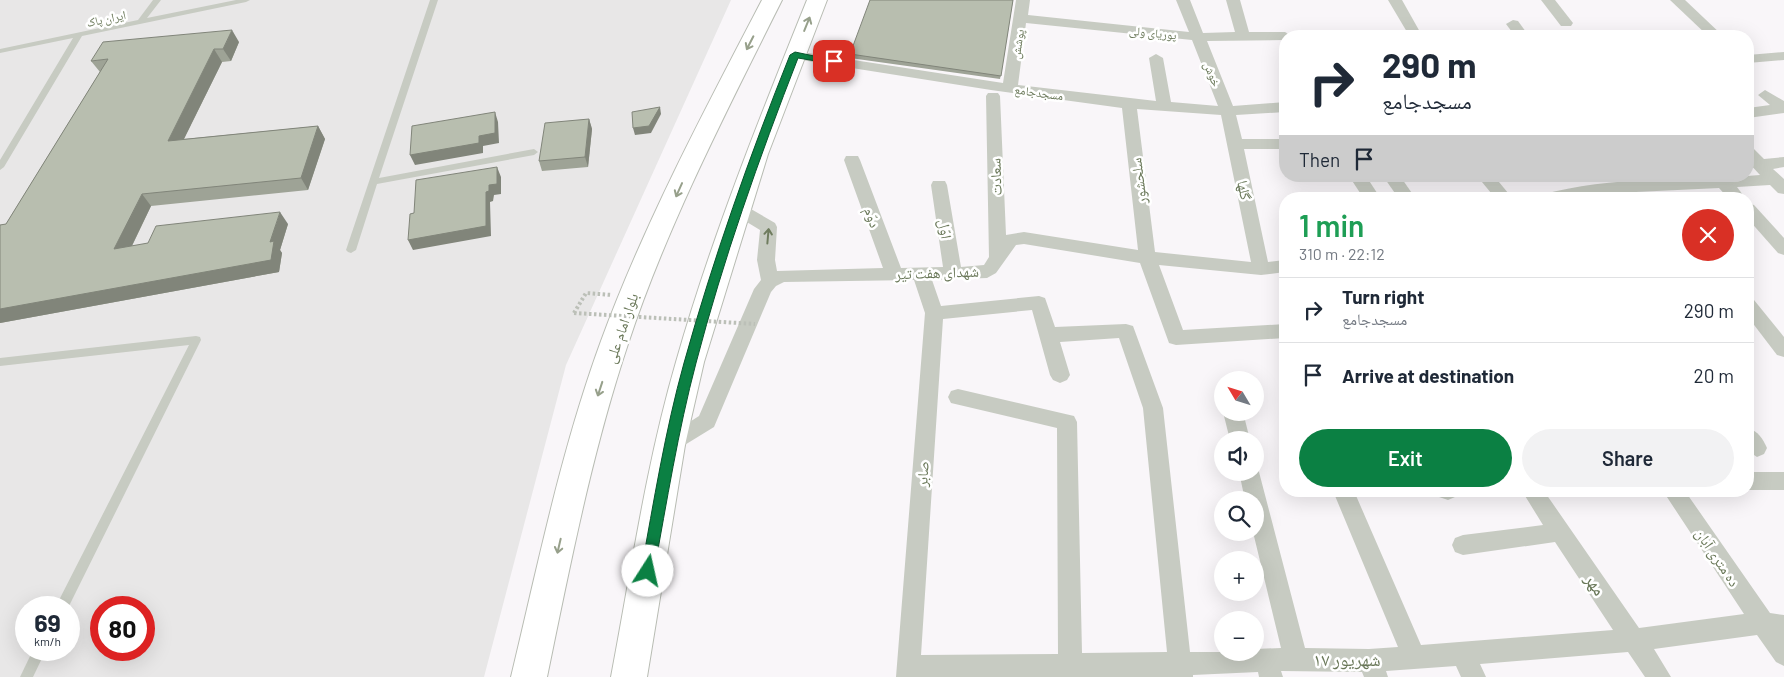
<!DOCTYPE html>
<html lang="en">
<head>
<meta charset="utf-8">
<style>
	:root { --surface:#fff; --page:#f2f2f3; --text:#1f2937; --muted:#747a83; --line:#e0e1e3; --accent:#0b8043 }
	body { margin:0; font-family:Barlow,"Noto Naskh Arabic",sans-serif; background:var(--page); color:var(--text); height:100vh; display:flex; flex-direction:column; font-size:19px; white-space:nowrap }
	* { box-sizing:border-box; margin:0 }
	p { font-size:16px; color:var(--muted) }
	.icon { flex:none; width:28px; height:28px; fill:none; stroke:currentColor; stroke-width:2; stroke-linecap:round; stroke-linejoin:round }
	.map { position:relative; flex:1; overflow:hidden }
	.drawer { position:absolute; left:1279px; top:192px; width:475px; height:305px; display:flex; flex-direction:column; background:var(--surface); border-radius:20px; box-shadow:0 5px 20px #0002 }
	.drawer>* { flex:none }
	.banner { position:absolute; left:1279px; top:30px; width:475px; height:152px; border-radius:20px; box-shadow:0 5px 20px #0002; background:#fff; color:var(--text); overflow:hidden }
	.needle { width:32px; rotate:308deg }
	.controls { position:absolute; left:1214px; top:371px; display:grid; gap:10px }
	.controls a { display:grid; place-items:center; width:50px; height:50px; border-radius:50%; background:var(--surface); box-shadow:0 5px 20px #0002; font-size:25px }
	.speed { position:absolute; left:15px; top:596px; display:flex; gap:10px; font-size:25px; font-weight:700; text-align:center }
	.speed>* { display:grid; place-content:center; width:65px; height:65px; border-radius:50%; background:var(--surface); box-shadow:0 5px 20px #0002; line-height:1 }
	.speed small { font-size:12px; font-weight:400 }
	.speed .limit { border:8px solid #d22; background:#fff; color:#111 }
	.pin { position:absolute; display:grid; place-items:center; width:42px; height:42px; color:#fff; margin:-21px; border-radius:10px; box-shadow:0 2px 8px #0006 }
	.me { position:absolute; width:55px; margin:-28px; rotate:10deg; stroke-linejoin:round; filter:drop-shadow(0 0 4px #0008) }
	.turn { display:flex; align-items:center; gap:18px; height:105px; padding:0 20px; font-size:22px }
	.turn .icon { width:65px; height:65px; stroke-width:2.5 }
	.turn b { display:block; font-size:35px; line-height:42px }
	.then { display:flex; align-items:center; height:48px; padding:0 20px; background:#0003; gap:10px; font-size:19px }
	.round { display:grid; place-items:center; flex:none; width:52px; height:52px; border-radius:26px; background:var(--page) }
	.head { display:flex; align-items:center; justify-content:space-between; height:85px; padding:0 20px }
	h1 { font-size:30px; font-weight:600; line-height:38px; color:#1e9e55 }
	.primary-button { display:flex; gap:10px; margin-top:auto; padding:10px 20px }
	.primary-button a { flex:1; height:58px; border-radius:30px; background:var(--accent); color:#fff; font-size:20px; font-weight:600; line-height:58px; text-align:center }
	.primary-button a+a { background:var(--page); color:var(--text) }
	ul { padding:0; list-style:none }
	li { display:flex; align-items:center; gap:15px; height:65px; padding:0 20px; border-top:1px solid var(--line) }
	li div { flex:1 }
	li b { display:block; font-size:19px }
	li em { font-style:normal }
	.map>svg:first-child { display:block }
	.built { fill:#e8e7e7; fill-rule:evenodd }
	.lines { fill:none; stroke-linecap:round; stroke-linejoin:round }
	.trunk-casing { stroke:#b8bcb3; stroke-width:2 }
	.path { stroke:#bcc0b8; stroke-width:4; stroke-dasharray:2.5 2.5; stroke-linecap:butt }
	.service { fill:#c7cbc2; fill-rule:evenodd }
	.minor { fill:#c7cbc2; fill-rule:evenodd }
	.trunk { fill:#fff; fill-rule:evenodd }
	.path-bridge { stroke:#bcc0b8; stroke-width:4; stroke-dasharray:2.5 2.5; stroke-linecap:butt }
	.wall { fill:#9ea396 }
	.shaded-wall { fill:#81857a }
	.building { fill:#b8beaf; stroke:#81857a }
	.oneway { stroke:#97a08b }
	.oneway2 { stroke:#6f7c5e }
	.route { fill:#0b8043; stroke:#07532c }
	.labels { text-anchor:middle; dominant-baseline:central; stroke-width:5; stroke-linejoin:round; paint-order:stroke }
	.far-street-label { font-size:12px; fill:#6a7859; stroke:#fff }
	.street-label { font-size:15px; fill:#6a7859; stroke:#fff }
	.near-street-label { font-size:18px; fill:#6a7859; stroke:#fff }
</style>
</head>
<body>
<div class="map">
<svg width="1784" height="677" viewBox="0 0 1784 677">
	<rect width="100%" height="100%" fill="#f9f6f9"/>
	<path class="built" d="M0,0H731L566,365L484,677H0ZM26,608H69V650H26ZM101,608H144V650H101Z"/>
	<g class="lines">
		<defs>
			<g id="trunk">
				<path d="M762,0H782C727,110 666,228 628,344C592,452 570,565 547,677H511C538,565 561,450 601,341C644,224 704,111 762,0Z"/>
				<path d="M807,0H827L768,154L704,362L685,445L647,677H611C631,572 646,465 676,362C711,239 759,119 807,0Z"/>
			</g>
		</defs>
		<use href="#trunk" class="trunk-casing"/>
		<path class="path" d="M574,313L586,293L612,295"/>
		<g class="service">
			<path d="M153,0H161L147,18L236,0H250L246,2L82,36L4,167L0,170V160L73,38L0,53V49L138,20Z"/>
			<path d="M430,0H438L379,178L534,149L538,152L534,155L377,184L356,250L351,253L348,252L346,250Z"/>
			<path d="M196,336L200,337L201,340L68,608H55L189,345L0,366V358Z"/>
			<path d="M33,650H46L33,677H20Z"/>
		</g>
		<g class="minor">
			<path d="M1016,0H1030L1028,15L1189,32L1176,0H1190L1203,33L1235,32L1226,0H1240L1249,32H1285L1292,36H1285V40L1207,41L1233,106L1285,102V112L1236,115L1242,139H1285V149H1244L1268,262L1285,260V272L1261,275L1159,265L1183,330L1285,324V338L1176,345L1169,343L1140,263L1024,244L1016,245L996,273L987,278L932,280L941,306L1039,296L1045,298L1055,327L1126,324L1133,326L1163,408L1190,652H1255V649L1281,648L1253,532L1255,500H1245L1239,472H1255V465L1259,472L1305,648L1369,649L1398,647L1333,491H1354L1421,645L1613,630L1555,542L1463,555L1455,552L1452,545L1455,538L1463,535L1543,525L1522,491H1544L1639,628L1744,614L1663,491H1685L1770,613L1784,615V666L1776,662L1757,635L1654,649L1671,677H1645L1628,652L1480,664L1486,677H1461L1456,666L1386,671L1388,677H1364L1362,672L1281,671L1283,677H1259L1258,672L1193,675V677H896L925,313L914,280L784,282L776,286L771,292L714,427L670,454L663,451L660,445L663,439L699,416L754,289L761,280L757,260L760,230L732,213L730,209L732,205H744L775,223L777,227L775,260L777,271L883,268L844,160L846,156H858L860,160L901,268L943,267L931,185L933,181H945L947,185L961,267L984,265L989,257L986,96L988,93H998L1000,96L1006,235L1024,232L1138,250L1122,108L991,90L795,59L788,55L795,51L1003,83ZM1026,23L1192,40L1218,106L1171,102L1163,58L1156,54L1149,58L1156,101L1018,85ZM1137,109L1221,115L1251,262L1155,252ZM1032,310L1050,375L1053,380L1060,383L1067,380L1070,375L1060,342L1119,338L1143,408L1167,652L1082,653L1077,422L1074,416L958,389L951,391L948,397L951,403L1057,428L1058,654L921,655L943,319Z"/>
			<path d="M1388,0H1402L1420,32H1495L1502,36H1381L1388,32H1407Z"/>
			<path d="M1541,0H1555L1573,23L1571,26H1561Z"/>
			<path d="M1670,0H1685L1723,36H1708Z"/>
			<path d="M1513,20L1518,21L1529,36H1515L1506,24Z"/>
			<path d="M1608,32L1615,36H1600L1602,33Z"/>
			<path d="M1784,52V60L1748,63V55Z"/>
			<path d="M1765,90L1784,101V113L1748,118V108L1770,105L1758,95Z"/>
			<path d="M1748,148L1754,149L1764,159L1784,157V167L1773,169L1784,179V194L1778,193L1770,185L1737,187L1746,199H1729L1719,188L1636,192L1573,199H1539L1541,195C1612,175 1689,181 1760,175L1748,162Z"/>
			<path d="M1349,176H1366L1381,199H1364Z"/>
			<path d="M1383,176H1400L1416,199H1399Z"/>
			<path d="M1477,176H1494L1513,199H1496Z"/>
			<path d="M1748,203L1754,205L1784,238V255L1778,253L1748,219Z"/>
			<path d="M1748,298L1754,300L1784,337V357L1777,355L1748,317Z"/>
			<path d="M1223,412H1243L1250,440H1230Z"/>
			<path d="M1748,428C1758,431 1763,439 1767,448L1764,454L1757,457L1748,451Z"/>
			<rect x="1748" y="472" width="36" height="18"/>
			<path d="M1436,491H1458L1455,497L1448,500L1439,497Z"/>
		</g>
		<use href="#trunk" class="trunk"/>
		<path class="path-bridge" d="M574,313L755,324"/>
	</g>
	<g class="wall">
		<path d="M1013,0L1000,79L850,58V54Z"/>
		<path d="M239,42L231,61L222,62L184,139L318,126L325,139L308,190L151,206L132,246L288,224L280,250L282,253L279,272L0,323V225L6,224L100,72L91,61Z"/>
		<path d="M589,119L592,129L588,167L542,171L539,161Z"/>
	</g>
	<g class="shaded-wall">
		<path d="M232,30L239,42L231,61L223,49Z"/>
		<path d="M214,49L222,62L177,153L168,141Z"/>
		<path d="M660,107L661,114L651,133L635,135L633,128Z"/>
		<path d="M495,112L498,122L499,143L483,146V153L415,165L410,155L479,136Z"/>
		<path d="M589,119L592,129L588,167L585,157Z"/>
		<path d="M318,126L325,139L308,190L301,178Z"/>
		<path d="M497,167L501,177V194L494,195L493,201L490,202L491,236L413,250L408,240L486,192Z"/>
		<path d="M142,194L151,206L124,262L114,249Z"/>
		<path d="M280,212L288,224L280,250L282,253L279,272L0,323V309L270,242Z"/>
	</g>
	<g class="building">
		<path d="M870,0H1013L1001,76L850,54Z"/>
		<path d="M232,30L223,49H214L168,141L318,126L301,178L142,194L114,249L148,243L156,226L280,212L270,242L274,241L271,260L0,309V225L6,224L108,59L91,61L103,42Z"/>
		<path d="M660,107L649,126L633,128L632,112Z"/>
		<path d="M495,112V133L479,136V143L410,155L412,126Z"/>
		<path d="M589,119L585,157L539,161L545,123Z"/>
		<path d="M497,167V184L489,185V191L486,192V226L408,240L410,214L414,213L416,180Z"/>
	</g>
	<defs><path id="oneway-shaft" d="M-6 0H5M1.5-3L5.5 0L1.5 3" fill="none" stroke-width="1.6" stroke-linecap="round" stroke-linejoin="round" transform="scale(1.25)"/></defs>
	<g class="oneway">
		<use href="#oneway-shaft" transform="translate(807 24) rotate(-68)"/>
		<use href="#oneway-shaft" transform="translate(750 43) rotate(117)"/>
		<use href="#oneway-shaft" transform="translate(679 190) rotate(114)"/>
		<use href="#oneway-shaft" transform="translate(600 389) rotate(108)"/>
		<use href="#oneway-shaft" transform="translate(559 546) rotate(103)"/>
	</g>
	<use class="oneway2" href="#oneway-shaft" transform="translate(768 236) rotate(-85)"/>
	<path class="route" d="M795,52L838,61L834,64L798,58C759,158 723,260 696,363C678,431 667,501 654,571L652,575L648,577L643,575L641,571C654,501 665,431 684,363C713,259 750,155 790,55Z"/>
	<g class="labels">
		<g class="far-street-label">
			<text transform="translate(106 18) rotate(-12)">ایران پاک</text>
			<text transform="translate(1153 32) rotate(6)">پوریای ولی</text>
			<text transform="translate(1017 44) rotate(-82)">پوشش</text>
			<text transform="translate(1213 74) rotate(68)">خوش</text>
			<text transform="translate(1039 92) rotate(8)">مسجدجامع</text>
		</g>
		<g class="street-label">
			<text transform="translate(995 177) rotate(-92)">سعادت</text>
			<text transform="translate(1138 181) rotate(-97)">سلحشور</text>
			<text transform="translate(1245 190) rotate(78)">گلها</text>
			<text transform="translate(873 217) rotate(70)">دوّم</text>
			<text transform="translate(946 229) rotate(81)">اوّل</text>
			<text transform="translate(937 272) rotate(-2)">شهدای هفت تیر</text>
			<text transform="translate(621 328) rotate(-71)">بلوار امام علی</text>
			<text transform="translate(922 474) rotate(-86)">صابر</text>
			<text transform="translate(1718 557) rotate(56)">ده متری آبان</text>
		</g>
		<g class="near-street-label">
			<text transform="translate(1596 584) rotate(56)">مهر</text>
			<text x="1347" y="659">۱۷ شهریور</text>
		</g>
	</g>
</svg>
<div class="controls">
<a><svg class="needle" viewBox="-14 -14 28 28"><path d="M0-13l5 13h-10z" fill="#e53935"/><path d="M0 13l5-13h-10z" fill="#747a83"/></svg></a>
<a><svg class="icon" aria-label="sound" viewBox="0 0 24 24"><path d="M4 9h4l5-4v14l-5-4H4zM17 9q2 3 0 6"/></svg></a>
<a><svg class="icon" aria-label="search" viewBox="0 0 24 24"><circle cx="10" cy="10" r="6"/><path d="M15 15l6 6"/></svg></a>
<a>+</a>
<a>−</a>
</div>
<div class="speed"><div>69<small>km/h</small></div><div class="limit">80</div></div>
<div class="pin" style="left:834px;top:61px;background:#d93025"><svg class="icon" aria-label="arrive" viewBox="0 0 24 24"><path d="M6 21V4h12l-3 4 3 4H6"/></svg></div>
<svg class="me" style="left:648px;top:571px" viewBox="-20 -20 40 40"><circle r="19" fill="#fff"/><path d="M0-13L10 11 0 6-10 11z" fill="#0b8043"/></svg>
<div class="banner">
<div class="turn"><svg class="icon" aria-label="right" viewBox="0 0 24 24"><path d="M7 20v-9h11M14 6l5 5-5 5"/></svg><div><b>290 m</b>مسجدجامع</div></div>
<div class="then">Then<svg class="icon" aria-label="arrive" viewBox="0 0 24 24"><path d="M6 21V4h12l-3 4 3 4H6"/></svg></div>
</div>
<section class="drawer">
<div class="head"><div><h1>1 min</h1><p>310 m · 22:12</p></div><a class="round" style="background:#d93025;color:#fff"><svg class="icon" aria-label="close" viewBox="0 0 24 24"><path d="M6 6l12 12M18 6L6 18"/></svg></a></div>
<ul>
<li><svg class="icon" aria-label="right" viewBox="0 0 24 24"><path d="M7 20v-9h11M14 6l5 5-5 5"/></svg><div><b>Turn right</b><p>مسجدجامع</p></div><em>290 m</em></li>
<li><svg class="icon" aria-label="arrive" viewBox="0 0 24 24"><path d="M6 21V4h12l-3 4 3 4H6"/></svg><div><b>Arrive at destination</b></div><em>20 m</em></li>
</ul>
<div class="primary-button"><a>Exit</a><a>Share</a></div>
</section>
</div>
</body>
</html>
